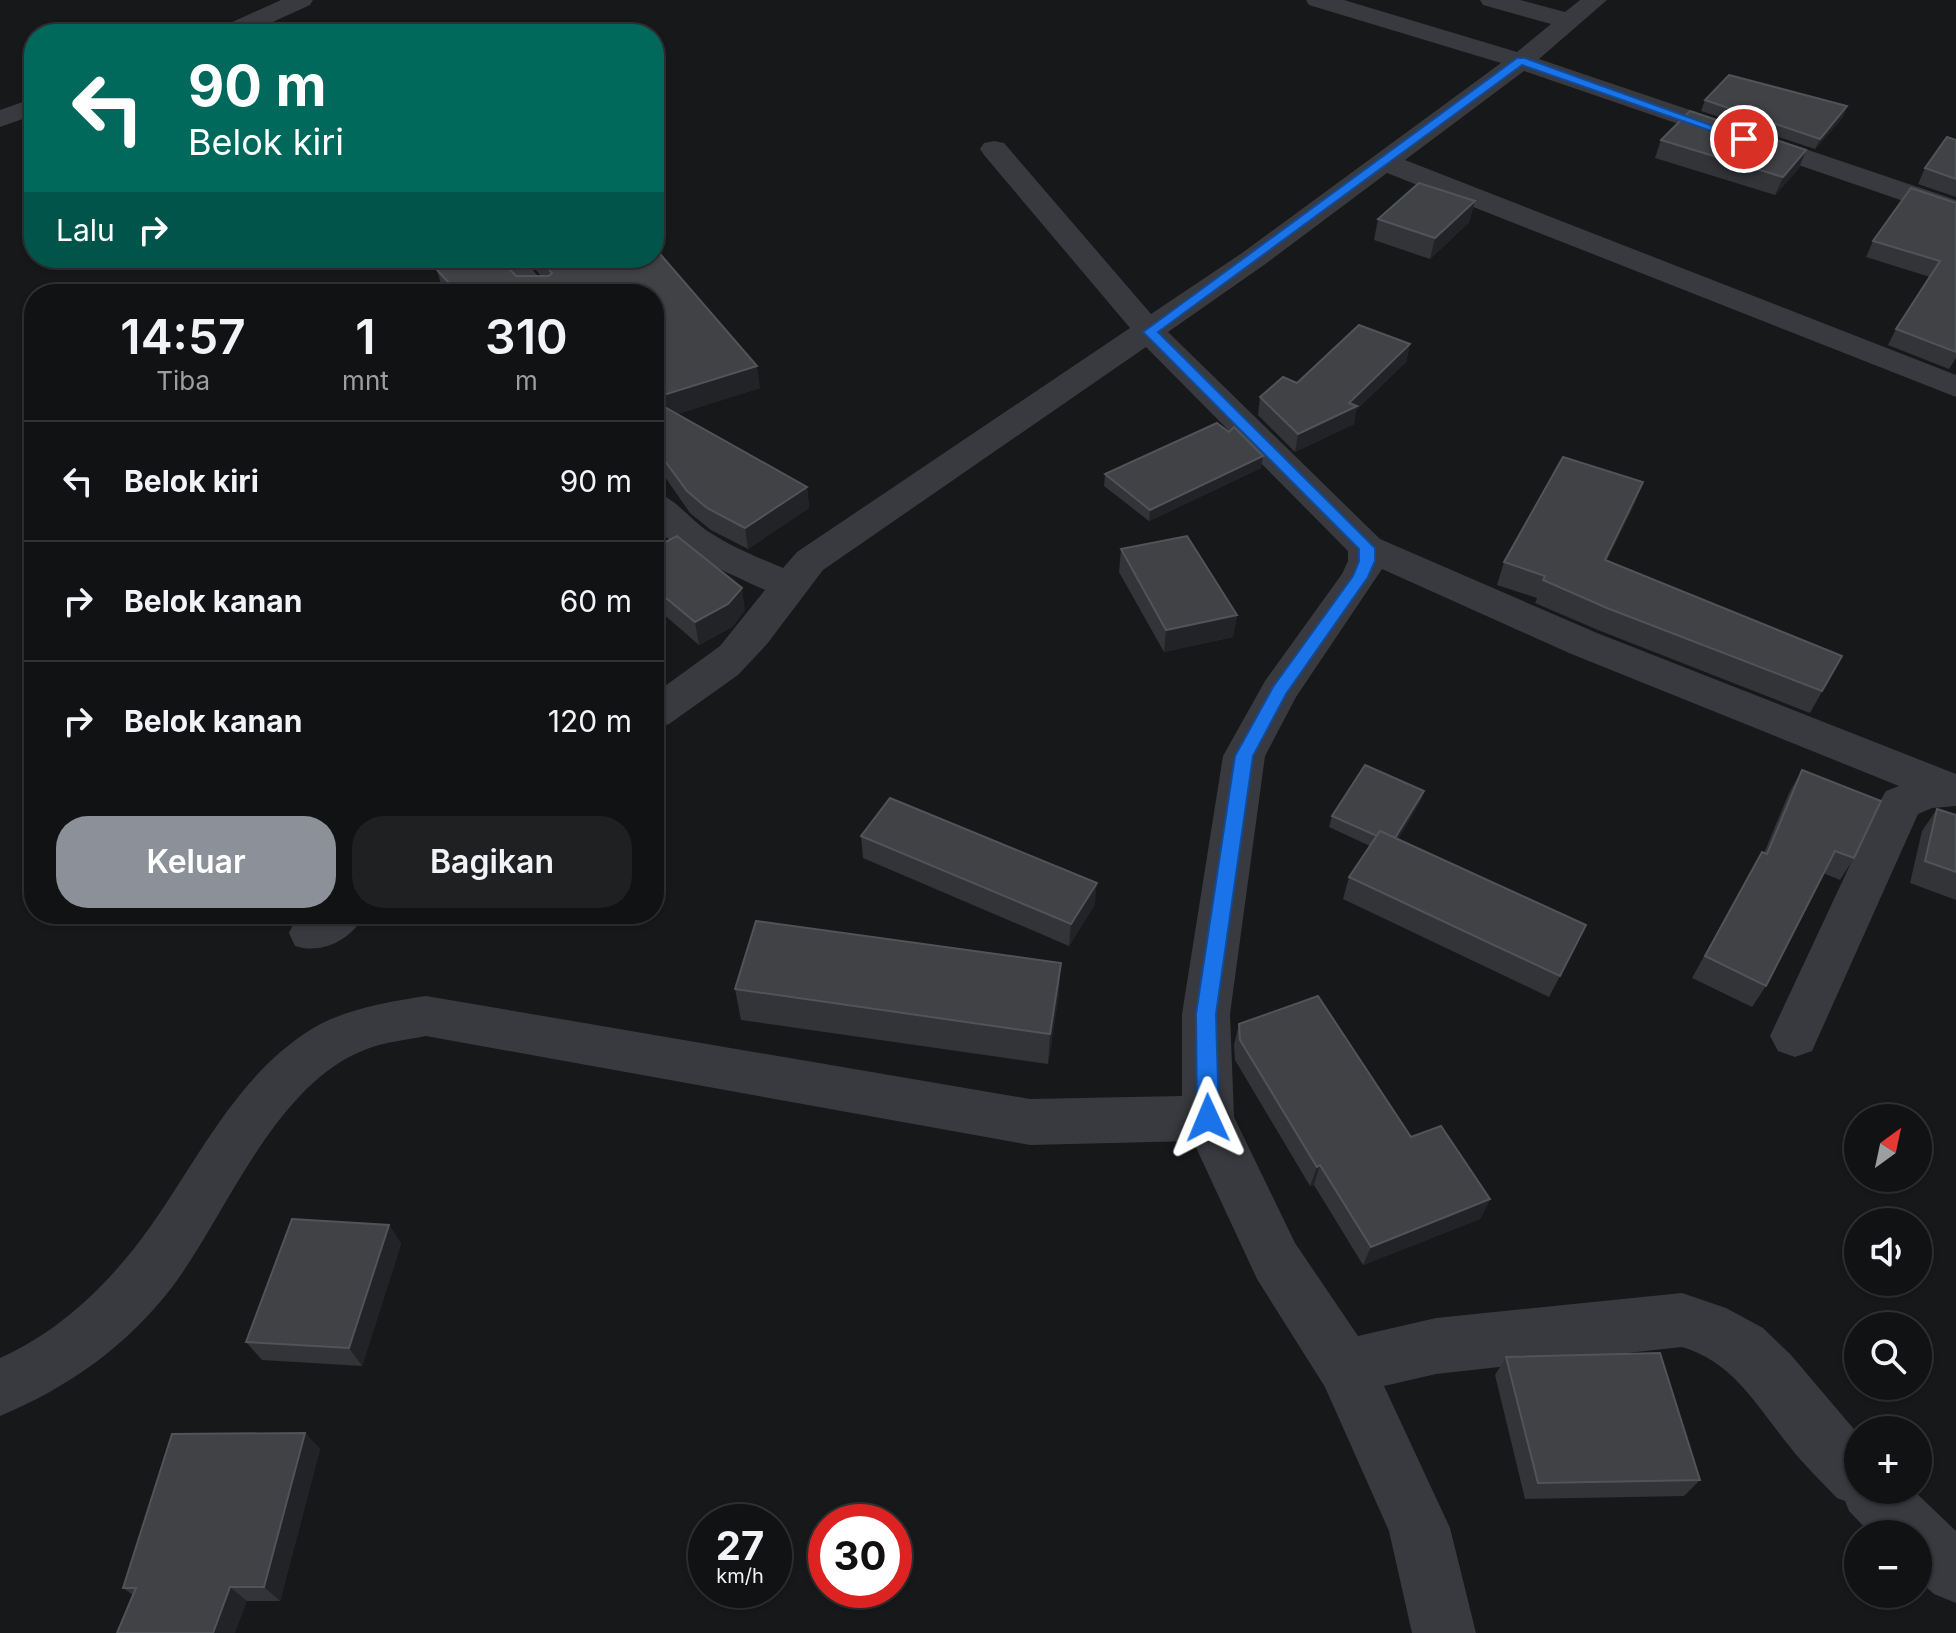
<!DOCTYPE html>
<html lang="id">
<head>
<meta charset="utf-8">
<style>
	:root { --surface:#111214; --page:#1e2022; --text:#f1f3f6; --muted:#9c9ea0; --line:#303234; --accent:#8c9099 }
	body { margin:0; font-family:Inter,sans-serif; background:var(--page); color:var(--text); height:100vh; display:flex; flex-direction:column; font-size:30px; white-space:nowrap }
	* { box-sizing:border-box; margin:0 }
	p { font-size:26px; color:var(--muted) }
	.icon { flex:none; width:44px; height:44px; fill:none; stroke:currentColor; stroke-width:2; stroke-linecap:round; stroke-linejoin:round }
	.map { position:relative; flex:1; overflow:hidden }
	.side { position:absolute; left:24px; top:284px; width:640px; height:640px; display:flex; flex-direction:column; background:var(--surface); border-radius:32px; box-shadow:0 2px 6px #0004,0 0 0 2px var(--line) }
	.side>* { flex:none }
	.guide { position:absolute; left:24px; top:24px; width:640px; height:244px; border-radius:32px; box-shadow:0 2px 6px #0004,0 0 0 2px var(--line); background:#00695c; color:#fff; overflow:hidden }
	.needle { width:52px; rotate:33deg }
	.controls { position:absolute; left:1844px; top:1104px; display:grid; gap:16px }
	.controls a { display:grid; place-items:center; width:88px; height:88px; border-radius:50%; background:var(--surface); box-shadow:0 2px 6px #0004,0 0 0 2px var(--line); font-size:40px }
	.speed { position:absolute; left:688px; top:1504px; display:flex; gap:16px; font-size:40px; font-weight:700; text-align:center }
	.speed>* { display:grid; place-content:center; width:104px; height:104px; border-radius:50%; background:var(--surface); box-shadow:0 2px 6px #0004,0 0 0 2px var(--line); line-height:1 }
	.speed small { font-size:20px; font-weight:400 }
	.speed .limit { border:12px solid #d22; background:#fff; color:#111 }
	.pin { position:absolute; display:grid; place-items:center; width:68px; height:68px; color:#fff; margin:-34px; border:4px solid #fff; border-radius:50%; box-shadow:0 2px 8px #0007 }
	.me { position:absolute; width:88px; margin:-44px; rotate:359deg; stroke-linejoin:round; filter:drop-shadow(0 0 6px #0008) }
	.turn { display:flex; align-items:center; gap:28px; height:168px; padding:0 32px; font-size:36px }
	.turn .icon { width:104px; height:104px; stroke-width:2.5 }
	.turn b { display:block; font-size:56px; line-height:68px }
	.then { display:flex; align-items:center; height:76px; padding:0 32px; background:#0003; gap:16px; font-size:30px }
	.eta { display:flex; justify-content:space-evenly; align-items:center; height:136px; text-align:center }
	.eta b { font-size:48px; font-weight:600; line-height:56px }
	.action { display:flex; gap:16px; margin-top:auto; padding:16px 32px }
	.action a { flex:1; height:92px; border-radius:32px; background:var(--accent); color:#fff; font-size:32px; font-weight:600; line-height:92px; text-align:center }
	.action a+a { background:var(--page); color:var(--text) }
	ul { padding:0; list-style:none }
	li { display:flex; align-items:center; gap:24px; height:120px; padding:0 32px; border-top:2px solid var(--line) }
	li div { flex:1 }
	li b { display:block; font-size:30px }
	li em { font-style:normal }
	.map>svg:first-child { display:block }
	.lines { fill:none; stroke-linecap:round; stroke-linejoin:round }
	.minor { fill:#383a3f; fill-rule:evenodd }
	.wall { fill:#333438 }
	.shaded-wall { fill:#222326 }
	.building { fill:#404246; stroke:#505358; stroke-width:2 }
	.route { fill:#1a73e8; stroke:#114b97; stroke-width:2 }
</style>
</head>
<body>
<div class="map">
<svg width="1956" height="1633" viewBox="0 0 1956 1633">
	<rect width="100%" height="100%" fill="#17181a"/>
	<g class="lines">
		<g class="minor">
			<path d="M281,0H313L310,5L246,34H213L217,29Z"/>
			<path d="M1306,0H1344L1517,52L1551,24L1483,5L1480,0H1520L1565,12L1580,0H1607L1539,59L1956,200V219L1524,71L1405,160L1956,375V397L1387,173L1264,265L1168,332L1380,539L1597,633L1956,774V806L1932,808L1918,814L1812,1051L1795,1057L1778,1051L1770,1036L1879,803L1886,791L1899,786L1569,653L1382,569L1296,697L1265,756L1230,1014L1234,1117L1295,1243L1358,1336L1436,1318L1682,1293L1726,1308L1763,1328L1791,1355L1858,1434V1490H1913L1956,1531V1603L1934,1594L1918,1580V1534H1871L1849,1511L1845,1501L1837,1498C1821,1481 1804,1465 1790,1447C1758,1408 1734,1362 1682,1347L1436,1374L1384,1386L1450,1528L1476,1633H1412L1389,1531L1325,1387L1257,1279L1193,1141L1030,1145L426,1036C406,1040 385,1042 367,1049C276,1082 227,1213 173,1286C127,1346 69,1387 0,1416V1358C61,1331 112,1281 150,1227C199,1158 236,1077 310,1030C344,1009 387,1002 426,996L1030,1099L1182,1096V1014L1223,756L1265,681L1342,574L1348,561V551L1146,347L823,570L767,644L738,675L669,724L654,729V694L720,646L765,590C726,572 687,556 654,527V492C675,497 690,520 709,532C732,547 757,557 783,568L797,552L1130,328L984,155L980,149L984,143L994,141L1004,143L1151,314L1242,253L1501,63L1309,5Z"/>
			<path d="M34,98V115L0,127V110Z"/>
			<path d="M490,258H522L554,294H521Z"/>
			<path d="M305,914H365C352,939 323,955 295,946L289,933L295,920Z"/>
		</g>
	</g>
	<g class="wall">
		<path d="M1705,100L1847,106L1843,117L1815,149L1701,111Z"/>
		<path d="M1661,140L1806,150L1799,168L1775,195L1655,158Z"/>
		<path d="M1956,140V197L1918,184L1925,168Z"/>
		<path d="M1475,201L1469,222L1430,259L1374,240L1378,219Z"/>
		<path d="M1956,203V358L1949,369L1888,345L1896,329L1930,277L1866,257L1873,241Z"/>
		<path d="M526,258H654L760,388L677,414L807,487L809,508L748,549L711,530L690,513L654,461V294H446L443,291L437,270L516,276H541Z"/>
		<path d="M1410,344L1406,362L1356,410L1354,424L1295,452L1258,415L1260,397L1297,383Z"/>
		<path d="M1263,456L1261,468L1149,521L1104,486L1105,474Z"/>
		<path d="M1643,482L1634,505L1607,560L1842,656L1810,713L1598,630L1535,603L1537,598L1497,585L1504,562Z"/>
		<path d="M654,548L745,610L732,627L699,645L654,606Z"/>
		<path d="M1121,549L1237,615L1233,637L1164,652L1119,572Z"/>
		<path d="M1802,770L1854,858L1840,880L1823,873L1766,986L1752,1007L1692,978L1749,874L1762,852L1764,853L1789,793Z"/>
		<path d="M1424,791L1420,802L1398,839L1576,946L1549,997L1343,899L1349,877L1370,846L1329,827L1332,816Z"/>
		<path d="M1937,809L1956,815V900L1910,883L1922,831Z"/>
		<path d="M861,836L1095,904L1069,946L863,858Z"/>
		<path d="M735,989L1059,993L1048,1064L741,1020Z"/>
		<path d="M1239,1024L1411,1137L1490,1199L1480,1219L1363,1265L1314,1185L1310,1186L1235,1060L1234,1045Z"/>
		<path d="M389,1225L401,1244L362,1366L262,1360L246,1342Z"/>
		<path d="M1506,1357L1700,1480L1684,1496L1525,1499L1495,1375Z"/>
		<path d="M305,1433L320,1449L280,1601H247L133,1595L123,1588Z"/>
	</g>
	<g class="shaded-wall">
		<path d="M1847,106L1843,117L1815,149L1820,139Z"/>
		<path d="M1806,150L1799,168L1775,195L1783,177Z"/>
		<path d="M1475,201L1469,222L1430,259L1435,238Z"/>
		<path d="M1410,344L1406,362L1356,410L1354,424L1295,452L1298,434Z"/>
		<path d="M757,366L760,388L655,421L654,398Z"/>
		<path d="M1263,456L1261,468L1149,521L1150,510Z"/>
		<path d="M1643,482L1634,505L1596,582L1605,560Z"/>
		<path d="M807,487L809,508L748,549L745,528Z"/>
		<path d="M742,588L745,610L732,627L699,645L695,622Z"/>
		<path d="M1237,615L1233,637L1164,652L1166,630Z"/>
		<path d="M1424,791L1420,802L1389,854L1392,843Z"/>
		<path d="M1097,883L1095,904L1069,946L1071,924Z"/>
		<path d="M1061,963L1059,993L1048,1064L1050,1034Z"/>
		<path d="M1320,1165L1314,1185L1310,1186L1317,1167Z"/>
		<path d="M1490,1199L1480,1219L1363,1265L1371,1247Z"/>
		<path d="M389,1225L401,1244L362,1366L349,1348Z"/>
		<path d="M305,1433L320,1449L280,1601L264,1587Z"/>
		<path d="M230,1587L247,1601L235,1633H213Z"/>
	</g>
	<g class="building">
		<path d="M1729,75L1847,106L1820,139L1705,100Z"/>
		<path d="M1690,111L1806,150L1783,177L1661,140Z"/>
		<path d="M1947,137L1956,140V179L1925,168Z"/>
		<path d="M1419,183L1475,201L1435,238L1378,219Z"/>
		<path d="M1911,188L1956,203V352L1896,329L1940,261L1873,241Z"/>
		<path d="M654,247L757,366L654,398V294H459L437,270L476,258H499L516,276H549L552,273L539,258H654Z"/>
		<path d="M1359,325L1410,344L1349,403L1357,406L1298,434L1260,397L1283,377L1297,383Z"/>
		<path d="M654,401L807,487L745,528L707,508L687,491L654,446Z"/>
		<path d="M1217,423L1229,432L1234,427L1263,456L1150,510L1105,474Z"/>
		<path d="M1563,457L1643,482L1605,560L1842,656L1822,691L1607,608L1543,580L1545,576L1504,562Z"/>
		<path d="M677,536L742,588L728,604L695,622L654,588V548Z"/>
		<path d="M1187,536L1237,615L1166,630L1121,549Z"/>
		<path d="M1365,765L1424,791L1395,838L1380,831L1377,836L1332,816Z"/>
		<path d="M1802,770L1881,801L1854,858L1835,851L1766,986L1705,956L1762,852L1767,854Z"/>
		<path d="M890,798L1097,883L1071,924L861,836Z"/>
		<path d="M1937,809L1956,815V872L1925,861Z"/>
		<path d="M1380,831L1586,925L1560,976L1349,877Z"/>
		<path d="M756,921L1061,963L1050,1034L735,989Z"/>
		<path d="M1318,996L1411,1137L1441,1126L1490,1199L1371,1247L1320,1165L1317,1167L1240,1040L1239,1024Z"/>
		<path d="M292,1219L389,1225L349,1348L246,1342Z"/>
		<path d="M1660,1353L1700,1480L1538,1483L1506,1357Z"/>
		<path d="M305,1433L264,1587H230L213,1633H117L136,1588H123L172,1434Z"/>
	</g>
	<path class="route" d="M1517,58H1525L1749,139L1740,141L1522,65L1158,332L1375,548V561L1368,577L1286,694L1253,756L1216,1014L1219,1118L1216,1124L1208,1127L1200,1124L1197,1118L1196,1014L1235,756L1273,687L1353,576L1359,561V549L1143,332Z"/>
</svg>
<div class="controls">
<a><svg class="needle" viewBox="-14 -14 28 28"><path d="M0-13l5 13h-10z" fill="#e53935"/><path d="M0 13l5-13h-10z" fill="#9c9ea0"/></svg></a>
<a><svg class="icon" aria-label="sound" viewBox="0 0 24 24"><path d="M4 9h4l5-4v14l-5-4H4zM17 9q2 3 0 6"/></svg></a>
<a><svg class="icon" aria-label="search" viewBox="0 0 24 24"><circle cx="10" cy="10" r="6"/><path d="M15 15l6 6"/></svg></a>
<a>+</a>
<a>−</a>
</div>
<div class="speed"><div>27<small>km/h</small></div><div class="limit">30</div></div>
<div class="pin" style="left:1744px;top:139px;background:#d93025"><svg class="icon" aria-label="arrive" viewBox="0 0 24 24"><path d="M6 21V4h12l-3 4 3 4H6"/></svg></div>
<svg class="me" style="left:1208px;top:1118px" viewBox="-20 -20 40 40"><path d="M0-17L14 15 0 8-14 15z" fill="#1a73e8" stroke="#fff" stroke-width="4"/></svg>
<div class="guide">
<div class="turn"><svg class="icon" aria-label="left" viewBox="0 0 24 24"><path d="M17 20v-9H6M10 6l-5 5 5 5"/></svg><div><b>90 m</b>Belok kiri</div></div>
<div class="then">Lalu<svg class="icon" aria-label="right" viewBox="0 0 24 24"><path d="M7 20v-9h11M14 6l5 5-5 5"/></svg></div>
</div>
<section class="side">
<div class="eta">
<div><b>14:57</b><p>Tiba</p></div>
<div><b>1</b><p>mnt</p></div>
<div><b>310</b><p>m</p></div>
</div>
<ul>
<li><svg class="icon" aria-label="left" viewBox="0 0 24 24"><path d="M17 20v-9H6M10 6l-5 5 5 5"/></svg><div><b>Belok kiri</b></div><em>90 m</em></li>
<li><svg class="icon" aria-label="right" viewBox="0 0 24 24"><path d="M7 20v-9h11M14 6l5 5-5 5"/></svg><div><b>Belok kanan</b></div><em>60 m</em></li>
<li><svg class="icon" aria-label="right" viewBox="0 0 24 24"><path d="M7 20v-9h11M14 6l5 5-5 5"/></svg><div><b>Belok kanan</b></div><em>120 m</em></li>
</ul>
<div class="action"><a>Keluar</a><a>Bagikan</a></div>
</section>
</div>
</body>
</html>
